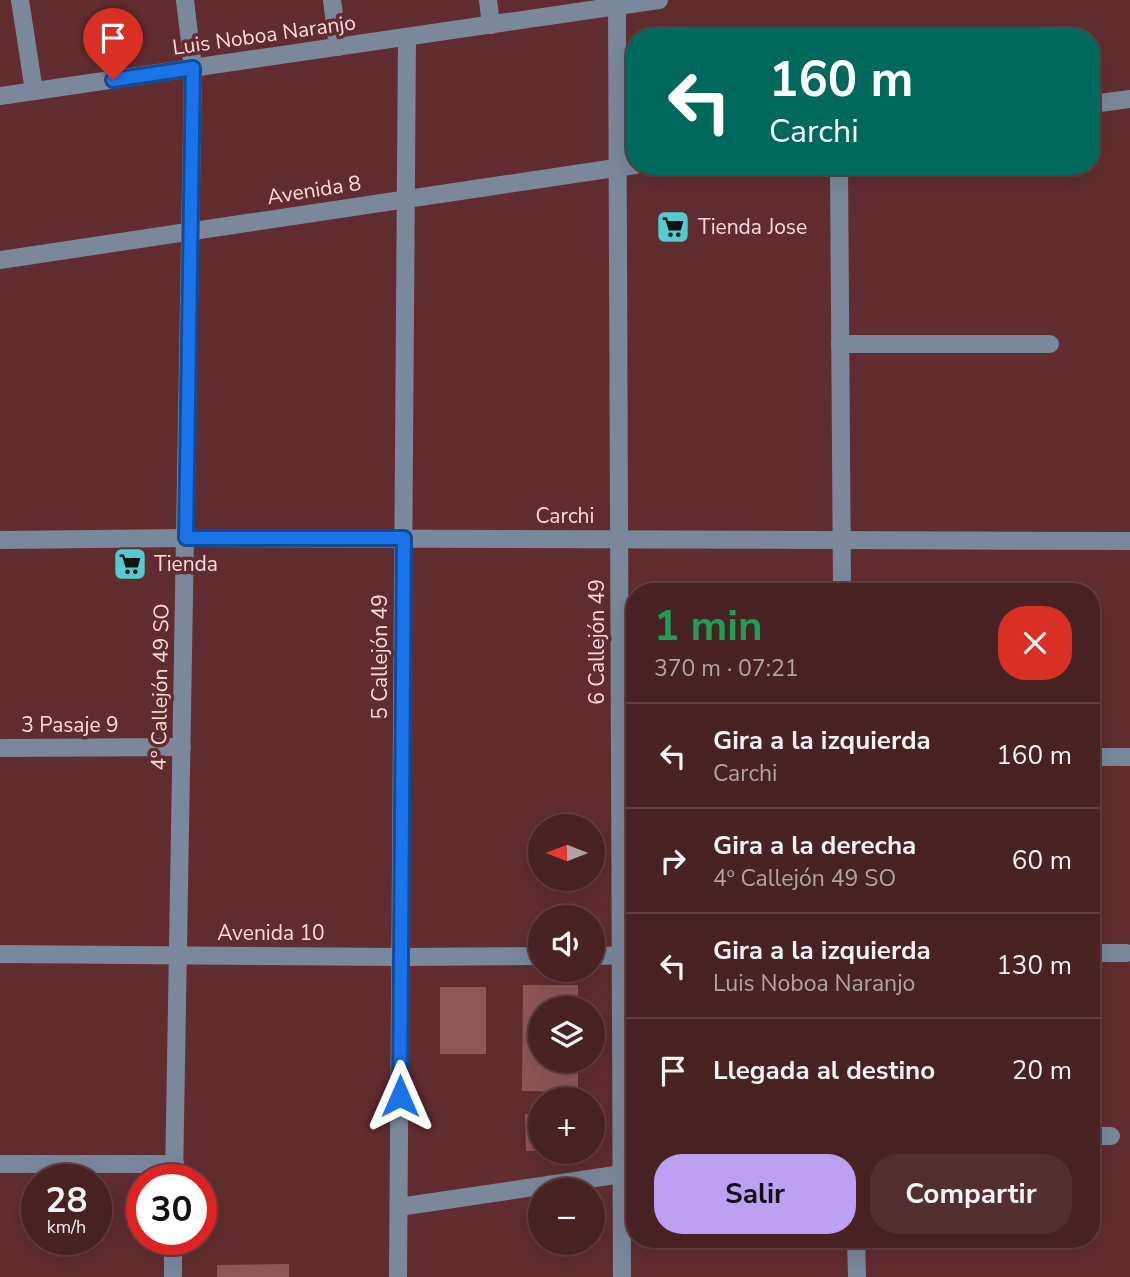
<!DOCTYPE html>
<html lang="es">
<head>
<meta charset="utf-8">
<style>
	:root { --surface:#482123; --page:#522e30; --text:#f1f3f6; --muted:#b1a3a6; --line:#603e41; --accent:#bca0f2 }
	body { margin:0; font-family:"Nunito Sans",sans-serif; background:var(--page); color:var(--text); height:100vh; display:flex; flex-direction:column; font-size:26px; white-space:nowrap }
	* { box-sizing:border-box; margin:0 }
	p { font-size:23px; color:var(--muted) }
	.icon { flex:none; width:38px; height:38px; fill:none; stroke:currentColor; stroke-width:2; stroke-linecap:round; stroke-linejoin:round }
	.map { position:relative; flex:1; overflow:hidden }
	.side { position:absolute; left:626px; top:583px; width:474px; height:665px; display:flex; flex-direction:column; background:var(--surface); border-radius:28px; box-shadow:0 7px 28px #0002,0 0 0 2px var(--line) }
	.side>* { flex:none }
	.hud { position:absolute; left:626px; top:28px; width:474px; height:147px; border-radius:28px; box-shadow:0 7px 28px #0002,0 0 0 2px var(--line); background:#00695c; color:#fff; overflow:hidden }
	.needle { width:46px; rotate:270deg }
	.tools { position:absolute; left:528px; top:814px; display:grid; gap:14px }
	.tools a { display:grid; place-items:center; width:77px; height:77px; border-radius:50%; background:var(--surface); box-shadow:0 7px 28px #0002,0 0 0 2px var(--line); font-size:35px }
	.speed { position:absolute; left:21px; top:1164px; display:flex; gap:14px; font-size:35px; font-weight:700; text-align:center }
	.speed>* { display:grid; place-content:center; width:91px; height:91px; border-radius:50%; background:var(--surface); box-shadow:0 7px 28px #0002,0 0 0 2px var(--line); line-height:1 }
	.speed small { font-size:18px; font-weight:400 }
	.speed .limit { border:10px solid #d22; background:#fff; color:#111 }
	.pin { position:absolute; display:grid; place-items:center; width:60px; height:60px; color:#fff; margin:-72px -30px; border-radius:50% 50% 50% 0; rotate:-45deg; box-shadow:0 0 7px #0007 }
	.pin .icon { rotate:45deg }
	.me { position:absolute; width:77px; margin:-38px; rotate:0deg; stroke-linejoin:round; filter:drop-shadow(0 0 5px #0008) }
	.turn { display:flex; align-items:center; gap:24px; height:147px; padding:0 28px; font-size:32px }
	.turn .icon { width:91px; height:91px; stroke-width:2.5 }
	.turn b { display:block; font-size:49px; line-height:60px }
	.round { display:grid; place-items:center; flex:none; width:74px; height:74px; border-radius:28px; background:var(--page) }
	.head { display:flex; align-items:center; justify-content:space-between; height:119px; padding:0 28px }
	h1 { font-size:42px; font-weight:700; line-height:52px; color:#1e9e55 }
	.primary-button { display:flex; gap:14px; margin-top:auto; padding:14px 28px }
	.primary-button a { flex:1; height:80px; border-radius:28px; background:var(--accent); color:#111; font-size:28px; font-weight:700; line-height:80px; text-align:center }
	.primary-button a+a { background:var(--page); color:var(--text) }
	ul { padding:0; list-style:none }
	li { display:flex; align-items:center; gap:21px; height:105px; padding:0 28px; border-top:2px solid var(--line) }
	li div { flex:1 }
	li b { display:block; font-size:26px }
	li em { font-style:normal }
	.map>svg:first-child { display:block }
	.building { fill:#8e5657 }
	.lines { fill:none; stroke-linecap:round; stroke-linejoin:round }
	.minor { stroke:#7b889c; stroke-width:18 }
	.route-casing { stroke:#114b97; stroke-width:18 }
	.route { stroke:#1a73e8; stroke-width:12 }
	.labels { text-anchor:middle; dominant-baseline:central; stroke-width:7; stroke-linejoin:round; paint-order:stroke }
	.street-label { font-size:21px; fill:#fedcdc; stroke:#602c2f }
	.poi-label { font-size:21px; fill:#fedcdc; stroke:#602c2f; text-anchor:start }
</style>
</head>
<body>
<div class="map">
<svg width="1130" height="1277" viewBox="0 0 1130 1277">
	<rect width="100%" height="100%" fill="#602c2f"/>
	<g class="building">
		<path d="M523,985H578V1008H541V1060H578V1092L522,1091Z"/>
		<rect x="440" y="987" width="46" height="67"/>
		<path d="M525,1114H541V1151H526Z"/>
		<path d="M289,1264V1277H217V1265Z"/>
	</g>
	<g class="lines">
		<g class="minor">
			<path d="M20,0L34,91"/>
			<path d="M332,0L338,47"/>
			<path d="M488,0L491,25"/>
			<path d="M617,6L622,1277"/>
			<path d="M0,96L659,0"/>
			<path d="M1092,104L1130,99"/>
			<path d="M839,166L842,592"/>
			<path d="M0,260L635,165"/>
			<path d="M840,344H1050"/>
			<path d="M0,540L186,538L1130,541"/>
			<path d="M0,748L182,747"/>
			<path d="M1092,757H1130"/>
			<path d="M1092,953H1126"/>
			<path d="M0,954L401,957L541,956"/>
			<path d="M593,956L635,955"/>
			<path d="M1092,1136H1111"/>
			<path d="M0,1164H175"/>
			<path d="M174,1180L193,68L185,0"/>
			<path d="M399,1207L622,1174"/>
			<path d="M856,1239L857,1277"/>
			<path d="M173,1277V1239"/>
			<path d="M398,1277L407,37"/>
		</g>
	</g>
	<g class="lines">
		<defs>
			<path id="route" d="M113,80L193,68L186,538H404L400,1096"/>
		</defs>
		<use href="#route" class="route-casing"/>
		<use href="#route" class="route"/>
	</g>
	<defs>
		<symbol id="supermarket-square" viewBox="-11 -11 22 22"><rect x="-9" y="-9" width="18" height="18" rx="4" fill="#52ccd0" stroke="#602c2f"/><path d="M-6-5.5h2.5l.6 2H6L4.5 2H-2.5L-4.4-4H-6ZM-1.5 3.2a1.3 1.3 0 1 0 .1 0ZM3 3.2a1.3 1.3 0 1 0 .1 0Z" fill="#111"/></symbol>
	</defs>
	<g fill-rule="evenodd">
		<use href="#supermarket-square" x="654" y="208" width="38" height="38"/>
		<use href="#supermarket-square" x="111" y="545" width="38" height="38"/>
	</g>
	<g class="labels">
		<g class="street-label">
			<text transform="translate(264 35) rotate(-8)">Luis Noboa Naranjo</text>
			<text transform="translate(314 190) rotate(-9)">Avenida 8</text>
			<text x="565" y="516">Carchi</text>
			<text transform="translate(597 642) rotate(-90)">6 Callejón 49</text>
			<text transform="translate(380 657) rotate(-90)">5 Callejón 49</text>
			<text transform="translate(160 687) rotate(-89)">4º Callejón 49 SO</text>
			<text x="70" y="725">3 Pasaje 9</text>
			<text x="271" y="933">Avenida 10</text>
		</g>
		<g class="poi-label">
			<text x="698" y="227">Tienda Jose</text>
			<text x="154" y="564">Tienda</text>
		</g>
	</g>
</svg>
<div class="tools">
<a><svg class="needle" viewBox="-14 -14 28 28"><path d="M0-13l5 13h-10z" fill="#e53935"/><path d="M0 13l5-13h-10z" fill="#b1a3a6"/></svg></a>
<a><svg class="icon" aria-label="sound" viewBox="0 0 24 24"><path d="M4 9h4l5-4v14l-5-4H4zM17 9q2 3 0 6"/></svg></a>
<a><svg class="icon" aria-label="layers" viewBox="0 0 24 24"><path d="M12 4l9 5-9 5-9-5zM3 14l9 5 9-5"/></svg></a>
<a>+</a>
<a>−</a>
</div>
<div class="speed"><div>28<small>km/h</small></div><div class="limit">30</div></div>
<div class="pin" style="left:113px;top:80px;background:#d93025"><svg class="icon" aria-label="arrive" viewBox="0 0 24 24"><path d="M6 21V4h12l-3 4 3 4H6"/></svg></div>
<svg class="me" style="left:400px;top:1096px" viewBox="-20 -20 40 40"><path d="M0-17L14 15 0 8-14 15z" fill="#1a73e8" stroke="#fff" stroke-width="4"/></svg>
<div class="hud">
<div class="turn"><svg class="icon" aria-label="left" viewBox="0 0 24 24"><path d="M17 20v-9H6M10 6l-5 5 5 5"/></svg><div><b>160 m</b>Carchi</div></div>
</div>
<section class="side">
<div class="head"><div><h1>1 min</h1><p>370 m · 07:21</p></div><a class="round" style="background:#d93025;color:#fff"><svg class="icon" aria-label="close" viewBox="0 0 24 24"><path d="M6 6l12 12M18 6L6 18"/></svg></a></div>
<ul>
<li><svg class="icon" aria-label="left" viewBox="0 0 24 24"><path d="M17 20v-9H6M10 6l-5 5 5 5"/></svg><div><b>Gira a la izquierda</b><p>Carchi</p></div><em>160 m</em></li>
<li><svg class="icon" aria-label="right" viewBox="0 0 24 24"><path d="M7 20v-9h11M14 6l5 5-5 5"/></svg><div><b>Gira a la derecha</b><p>4º Callejón 49 SO</p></div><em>60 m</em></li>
<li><svg class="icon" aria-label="left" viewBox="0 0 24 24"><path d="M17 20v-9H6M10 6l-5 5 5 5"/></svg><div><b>Gira a la izquierda</b><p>Luis Noboa Naranjo</p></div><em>130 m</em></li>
<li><svg class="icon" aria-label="arrive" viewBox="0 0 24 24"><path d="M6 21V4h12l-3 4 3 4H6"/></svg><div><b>Llegada al destino</b></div><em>20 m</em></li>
</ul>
<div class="primary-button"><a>Salir</a><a>Compartir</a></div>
</section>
</div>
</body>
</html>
